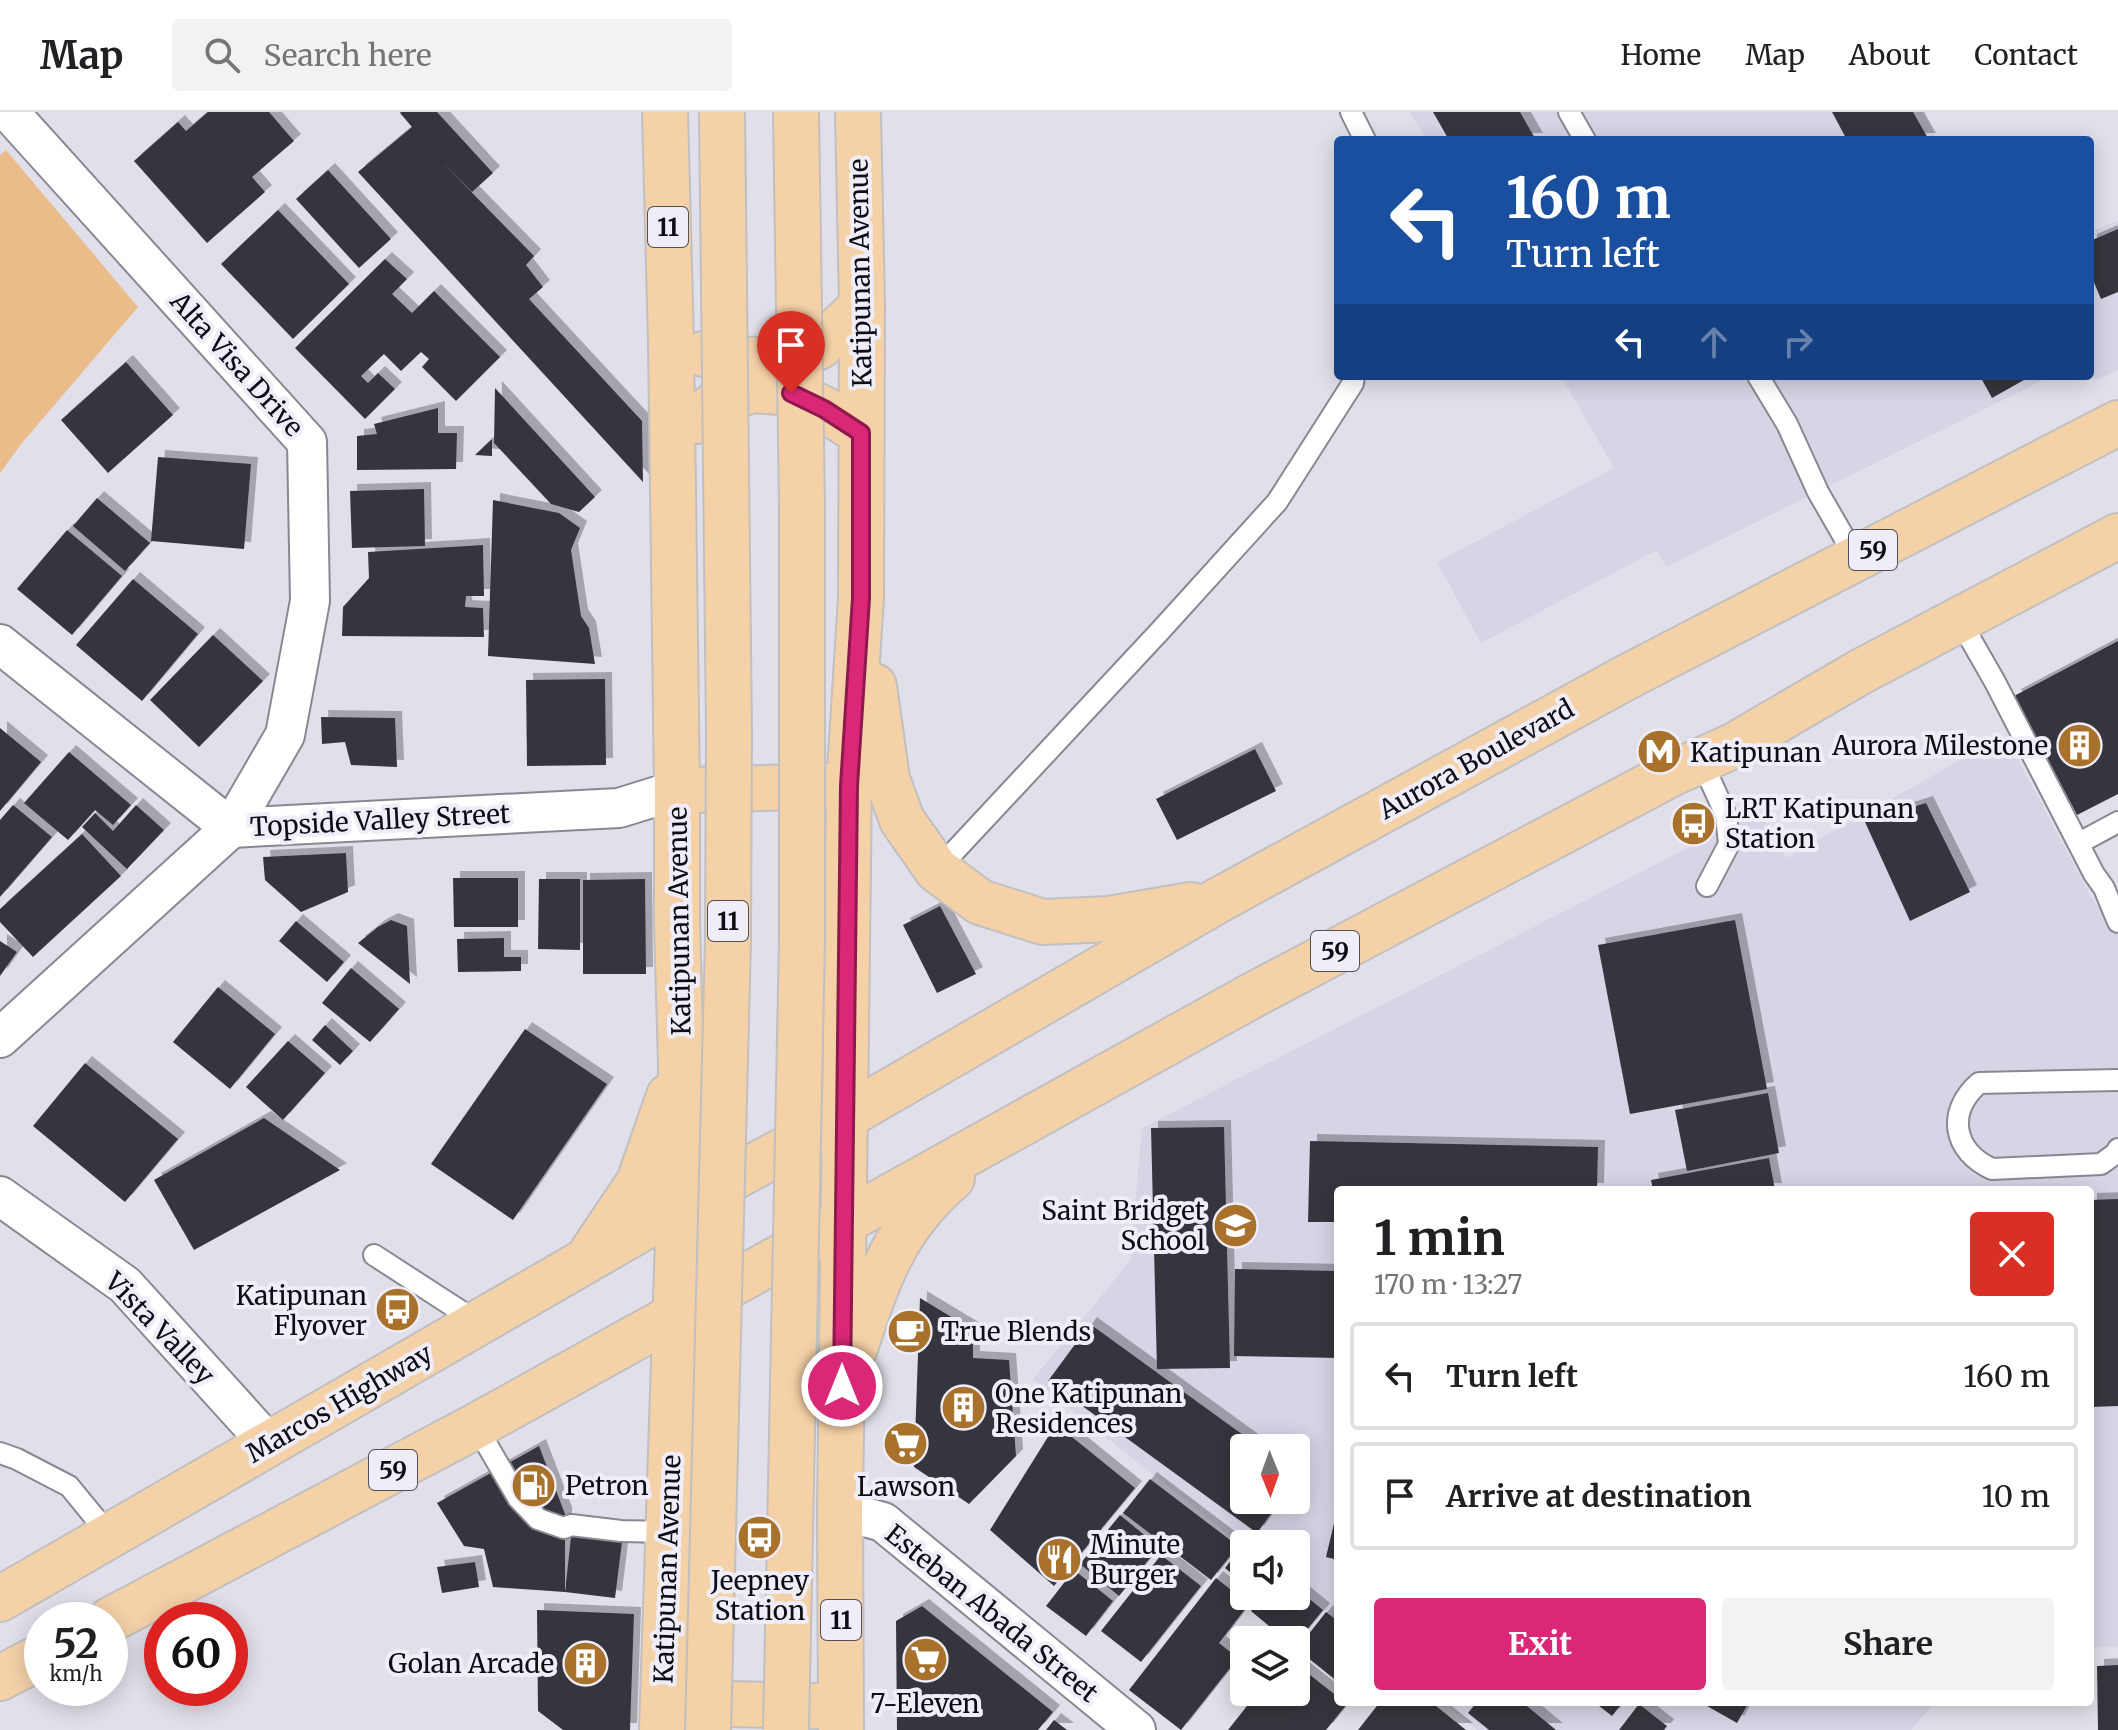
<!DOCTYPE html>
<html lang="en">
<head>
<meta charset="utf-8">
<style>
	:root { --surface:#fff; --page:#f2f2f2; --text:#202124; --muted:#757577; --line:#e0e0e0; --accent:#db2777 }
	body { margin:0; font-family:Merriweather,serif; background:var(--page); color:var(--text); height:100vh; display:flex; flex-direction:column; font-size:30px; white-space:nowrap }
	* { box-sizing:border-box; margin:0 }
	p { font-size:26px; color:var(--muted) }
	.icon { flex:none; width:44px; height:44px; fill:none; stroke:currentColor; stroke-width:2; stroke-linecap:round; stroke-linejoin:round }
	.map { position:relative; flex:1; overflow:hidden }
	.sheet { position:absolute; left:1334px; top:1074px; width:760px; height:520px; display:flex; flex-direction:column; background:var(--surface); border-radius:8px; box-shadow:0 4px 20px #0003 }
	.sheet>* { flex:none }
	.banner { position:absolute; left:1334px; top:24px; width:760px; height:244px; border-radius:8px; box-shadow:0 4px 20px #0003; background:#1a4fa0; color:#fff; overflow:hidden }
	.needle { width:52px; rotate:179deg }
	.buttons { position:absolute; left:1230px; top:1322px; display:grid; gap:16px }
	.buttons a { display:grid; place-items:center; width:80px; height:80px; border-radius:8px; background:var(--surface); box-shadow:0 4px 20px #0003; font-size:40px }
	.speed { position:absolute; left:24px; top:1490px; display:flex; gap:16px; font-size:40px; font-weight:700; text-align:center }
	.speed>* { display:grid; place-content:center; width:104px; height:104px; border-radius:50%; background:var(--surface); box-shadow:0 4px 20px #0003; line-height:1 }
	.speed small { font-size:20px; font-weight:400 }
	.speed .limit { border:12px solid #d22; background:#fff; color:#111 }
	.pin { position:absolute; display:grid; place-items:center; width:68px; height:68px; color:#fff; margin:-82px -34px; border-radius:50% 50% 50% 0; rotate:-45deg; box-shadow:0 0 8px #0007 }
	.pin .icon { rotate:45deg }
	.me { position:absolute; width:88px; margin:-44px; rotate:0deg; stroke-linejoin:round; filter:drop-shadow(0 0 6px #0008) }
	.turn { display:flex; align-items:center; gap:28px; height:168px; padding:0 40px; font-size:36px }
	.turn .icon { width:104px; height:104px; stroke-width:2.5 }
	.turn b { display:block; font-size:56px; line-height:68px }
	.lanes { display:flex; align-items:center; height:76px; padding:0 40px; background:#0003; justify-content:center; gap:40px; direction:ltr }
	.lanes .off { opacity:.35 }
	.round { display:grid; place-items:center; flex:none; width:84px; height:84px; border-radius:8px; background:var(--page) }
	.overview { display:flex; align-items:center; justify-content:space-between; height:136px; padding:0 40px }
	h1 { font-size:48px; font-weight:700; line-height:60px }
	.action { display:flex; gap:16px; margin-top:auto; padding:16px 40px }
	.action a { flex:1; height:92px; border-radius:8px; background:var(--accent); color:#fff; font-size:32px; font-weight:700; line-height:92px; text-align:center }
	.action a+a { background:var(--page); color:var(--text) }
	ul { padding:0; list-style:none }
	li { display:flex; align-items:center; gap:24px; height:108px; margin:0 16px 12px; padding:0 24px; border:4px solid var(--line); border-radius:8px }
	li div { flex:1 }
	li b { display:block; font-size:30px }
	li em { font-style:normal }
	header { display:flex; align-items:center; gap:48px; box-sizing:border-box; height:112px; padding:0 40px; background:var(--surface); border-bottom:2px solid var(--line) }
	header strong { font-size:38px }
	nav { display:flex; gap:44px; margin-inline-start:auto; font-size:28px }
	.search { width:560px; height:72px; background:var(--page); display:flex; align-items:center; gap:20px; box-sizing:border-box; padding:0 28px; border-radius:8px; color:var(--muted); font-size:30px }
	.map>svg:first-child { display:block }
	.built { fill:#d6d4e5; fill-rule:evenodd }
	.green { fill:#eabc8a }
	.building { fill:#36353d; filter:url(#shadow) }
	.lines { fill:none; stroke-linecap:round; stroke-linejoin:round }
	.service-casing { stroke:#898892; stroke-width:24 }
	.minor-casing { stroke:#898892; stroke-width:42 }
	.primary-casing { stroke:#c0c0c1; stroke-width:48 }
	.service { stroke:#fff; stroke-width:20 }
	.minor { stroke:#fff; stroke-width:38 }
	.primary { stroke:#f5d1a8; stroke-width:44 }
	.primary-bridge-casing { stroke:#c0c0c1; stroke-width:48; stroke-linecap:butt }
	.primary-bridge { stroke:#f5d1a8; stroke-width:44 }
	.route-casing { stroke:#8e194d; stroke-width:20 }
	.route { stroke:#db2777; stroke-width:14 }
	.labels { text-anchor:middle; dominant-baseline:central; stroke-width:8; stroke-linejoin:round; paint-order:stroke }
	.shield { fill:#efedf8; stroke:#525056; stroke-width:2 }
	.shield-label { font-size:24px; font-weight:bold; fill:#0e0d11 }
	.street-label { font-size:26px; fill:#0e0d11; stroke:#efedf8 }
	.poi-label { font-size:26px; fill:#0e0d11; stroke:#efedf8; text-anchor:start }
</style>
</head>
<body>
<header>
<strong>Map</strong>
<div class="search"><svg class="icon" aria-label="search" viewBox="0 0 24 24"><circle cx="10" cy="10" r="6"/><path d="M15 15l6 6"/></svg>Search here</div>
<nav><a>Home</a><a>Map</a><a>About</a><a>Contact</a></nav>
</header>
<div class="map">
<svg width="2118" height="1618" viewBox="0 0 2118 1618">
	<defs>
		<filter id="shadow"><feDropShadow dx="7" dy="-7" stdDeviation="0" flood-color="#0004"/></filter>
	</defs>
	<rect width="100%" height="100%" fill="#e1e0ea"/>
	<g class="built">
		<path d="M1410,0H1923L1937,28H1426Z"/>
		<path d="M2118,108V258L2095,269L2090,261V120Z"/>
		<path d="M1561,264H2051L1666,455L1657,438L1481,531L1437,450L1614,356Z"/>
		<path d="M2005,623L2091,785L2118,824V1535H2090V1078H1338V1509L1296,1476V1432H1244V1435L1033,1267L1130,1149L1142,1016L1760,699L1786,746ZM1244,1336H1296V1388H1244Z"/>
		<path d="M1442,1590H1935L1911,1618H1477Z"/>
	</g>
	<path class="green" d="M6,38L138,195L22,331L0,361V43Z"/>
	<g class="building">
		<path d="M208,0H269L294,29L252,65L265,80L207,131L134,49L178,10L186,19Z"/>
		<path d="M401,0H437L493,61L472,80L443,51L534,144L526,153L543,175L529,187L642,309L643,370L358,60L412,15L400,1Z"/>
		<path d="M1433,0H1520L1536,28H1449Z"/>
		<path d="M1832,0H1913L1929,28H1847Z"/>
		<path d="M328,58L391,127L359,156L296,87Z"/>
		<path d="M278,98L349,172L293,227L221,152Z"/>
		<path d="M2118,117V180L2101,187L2090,161V129Z"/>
		<path d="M385,147L407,167L392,182L412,201L434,179L500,245L456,289L422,255L429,247L421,240L401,259L384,242L361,264L368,271L378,261L395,277L365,307L295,236Z"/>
		<path d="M126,250L173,303L108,361L61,308Z"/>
		<path d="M1980,264H2031L1992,286Z"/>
		<path d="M495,276L595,385L579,400L551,392L494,331Z"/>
		<path d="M438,296V321H457L456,357L357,358V324L377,322L374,312Z"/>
		<path d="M492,327V344L475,343Z"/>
		<path d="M158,345L251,352L244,437L151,429Z"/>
		<path d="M424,377L425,434L352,436L350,379Z"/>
		<path d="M97,386L150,431L125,459L73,414Z"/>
		<path d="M493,388L559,401L580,416L571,438L581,504L589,516L595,552L488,544Z"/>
		<path d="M67,418L122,464L72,523L17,477Z"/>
		<path d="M483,433L484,484H466L465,495L483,496L484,525L342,524L343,495L369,466L368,440Z"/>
		<path d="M133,467L198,522L142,589L76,533Z"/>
		<path d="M213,523L263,569L199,635L150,588Z"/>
		<path d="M2118,529V682L2077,703L2014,584Z"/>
		<path d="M605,567L606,653L527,654L526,568Z"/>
		<path d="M321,605L395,606L397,655L351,653L345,630L322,632Z"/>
		<path d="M0,616L41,650L0,699Z"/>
		<path d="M1255,637L1276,679L1177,728L1156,687Z"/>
		<path d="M69,640L131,693L113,713L95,698L68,728L24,691Z"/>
		<path d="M1926,691L1970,780L1910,809L1865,710Z"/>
		<path d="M13,693L52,725L0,785V708Z"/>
		<path d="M136,693L164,718L127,757L82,715L95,701L113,719Z"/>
		<path d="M82,722L121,764L33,845L0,810V797Z"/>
		<path d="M346,741L348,780L301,800L265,768L263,745Z"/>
		<path d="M453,766H518V815H454Z"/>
		<path d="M539,767H580V838L538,837Z"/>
		<path d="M645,767L646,862H583V768Z"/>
		<path d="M940,794L976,862L937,881L903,813Z"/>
		<path d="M391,808L407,814L410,872L358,831L378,815Z"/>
		<path d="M1735,808L1767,977L1630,1002L1598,833Z"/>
		<path d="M296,809L344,850L327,870L279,829Z"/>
		<path d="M504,826V845H521V859L458,860L457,827Z"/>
		<path d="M0,829L17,840L0,864Z"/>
		<path d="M351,856L399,897L370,930L322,891Z"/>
		<path d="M218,875L275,922L230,977L173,930Z"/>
		<path d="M325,913L353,939L340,953L312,928Z"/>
		<path d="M525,917L607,972L513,1108L431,1052Z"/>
		<path d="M288,929L325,961L283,1008L246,975Z"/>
		<path d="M85,951L178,1027L125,1090L33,1014Z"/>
		<path d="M1768,981L1779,1041L1687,1059L1675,998Z"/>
		<path d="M264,1006L340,1058L194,1138L154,1068Z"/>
		<path d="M1224,1015L1230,1256L1157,1257L1151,1016Z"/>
		<path d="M1310,1029L1598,1035L1597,1078H1338V1110H1308Z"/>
		<path d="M1769,1046L1775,1078H1653L1651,1068Z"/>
		<path d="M2118,1087V1294L2090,1295V1088Z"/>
		<path d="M1235,1157L1338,1159V1246L1234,1244Z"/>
		<path d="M920,1186L973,1218V1246L1009,1248L1016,1344L969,1392L914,1355Z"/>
		<path d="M1090,1212L1261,1336H1244V1388H1281L1257,1421L1048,1269Z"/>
		<path d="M1056,1312L1135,1376L1054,1474L990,1418Z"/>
		<path d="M539,1334L565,1402V1480L572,1416L623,1422L615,1486L565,1480L493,1475L484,1437L464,1434L437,1391Z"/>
		<path d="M1150,1367L1238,1434L1211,1468L1123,1401Z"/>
		<path d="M1337,1399H1338V1448L1326,1445Z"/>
		<path d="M1120,1403L1159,1435L1119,1484L1080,1452Z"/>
		<path d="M1241,1436L1244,1439V1472L1225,1456Z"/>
		<path d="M1161,1443L1201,1474L1141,1550L1101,1519Z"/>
		<path d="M475,1450L479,1475L442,1481L437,1455Z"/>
		<path d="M1074,1458L1113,1489L1086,1524L1046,1494Z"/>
		<path d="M1216,1466L1249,1492L1219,1531L1238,1546L1181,1618L1129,1578Z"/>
		<path d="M1296,1476L1323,1498L1296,1531V1528H1286L1251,1499L1264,1484H1296Z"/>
		<path d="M922,1494L1053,1600L1038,1618H897L896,1509Z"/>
		<path d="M537,1498L634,1502L630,1618H563L538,1599Z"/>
		<path d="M1326,1500L1338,1509V1570L1297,1537Z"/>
		<path d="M1296,1552L1338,1585V1590L1347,1592L1326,1618H1228L1258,1580H1296Z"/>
		<path d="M2118,1553V1618H2098L2097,1554Z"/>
		<path d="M1380,1590H1431L1466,1618H1358Z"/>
		<path d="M1477,1590H1522L1556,1618H1489L1468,1601Z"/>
		<path d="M1594,1590H1623L1612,1604Z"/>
		<path d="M1700,1590H1749L1737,1611Z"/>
		<path d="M1639,1592L1667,1614L1664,1618H1619Z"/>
		<path d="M1054,1608L1067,1618H1046Z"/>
	</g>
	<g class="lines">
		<defs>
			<g id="service">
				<path d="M1351,0L1365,28"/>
				<path d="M1569,0L1585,28"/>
				<path d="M1758,264L1787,312L1818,380L1856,446"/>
				<path d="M1959,507L1995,570L2094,762L2104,776L2118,810"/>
				<path d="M1701,648L1726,703L1729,732L1707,774"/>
				<path d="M2079,731L2118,710"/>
				<path d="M937,758L1160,519L1277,390L1353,271L1354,264"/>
				<path d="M2118,968L1979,971C1946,1000 1953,1039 1992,1057L2101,1052L2116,1041L2118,1037"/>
				<path d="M374,1143L479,1211"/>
				<path d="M476,1314L518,1386L538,1407L564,1416L571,1413L621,1419L669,1420"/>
				<path d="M0,1341L17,1347L69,1374L110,1424"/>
			</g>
			<g id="minor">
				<path d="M0,532L231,716L619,696L677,678"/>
				<path d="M0,926L231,716L285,623L310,489L307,330L9,0"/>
				<path d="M0,1084L125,1173L269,1332"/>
				<path d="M840,1398L883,1410L1136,1618"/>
			</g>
			<g id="primary">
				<path d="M703,242L729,247L760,248L789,244L819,235L862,194"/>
				<path d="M697,309L719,288L754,278L791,281L824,297L861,321"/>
				<path d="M874,574L887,667L902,708L937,758L980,790L1043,810L1109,807L1191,793"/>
				<path d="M692,678L839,674"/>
				<path d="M592,1140L639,1070L669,984"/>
				<path d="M855,1236C878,1166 895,1115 952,1066"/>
				<path d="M0,1487L679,1095L845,1005L1217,789L1627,565L2118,311"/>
				<path d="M110,1508L476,1314L1255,882L1671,662L1735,633L1860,560L2118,424"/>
				<path d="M0,1566L42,1544"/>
				<path d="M669,1591L824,1594"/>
				<path d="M662,1618L679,1095L681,952L677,811V678L671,230L665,0"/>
				<path d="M841,1618L840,1398L849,674L861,486L862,194L858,0"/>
			</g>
		</defs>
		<use href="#service" class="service-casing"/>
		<use href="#minor" class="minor-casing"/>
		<use href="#primary" class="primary-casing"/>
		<use href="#service" class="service"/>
		<use href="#minor" class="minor"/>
		<use href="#primary" class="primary"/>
		<defs>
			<g id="primary-bridge">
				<path d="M708,1618L728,828L729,621L722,0"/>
				<path d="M786,1618L802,827V395L796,0"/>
			</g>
		</defs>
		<use href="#primary-bridge" class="primary-bridge-casing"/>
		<use href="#primary-bridge" class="primary-bridge"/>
	</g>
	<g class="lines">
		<defs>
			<path id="route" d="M791,281L824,297L861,321V486L849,674L842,1274"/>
		</defs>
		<use href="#route" class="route-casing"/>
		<use href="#route" class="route"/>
	</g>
	<defs>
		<symbol id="building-disc" viewBox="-11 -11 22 22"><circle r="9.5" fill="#a8722d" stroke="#efedf8"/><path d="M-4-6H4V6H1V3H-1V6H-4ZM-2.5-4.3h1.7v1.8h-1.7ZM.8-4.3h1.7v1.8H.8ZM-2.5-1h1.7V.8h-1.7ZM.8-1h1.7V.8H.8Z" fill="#fff"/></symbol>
		<symbol id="metro-disc" viewBox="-11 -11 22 22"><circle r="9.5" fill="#a8722d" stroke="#efedf8"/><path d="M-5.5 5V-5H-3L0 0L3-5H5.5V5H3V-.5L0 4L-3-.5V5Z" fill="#fff"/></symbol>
		<symbol id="bus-disc" viewBox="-11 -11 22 22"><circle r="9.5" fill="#a8722d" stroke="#efedf8"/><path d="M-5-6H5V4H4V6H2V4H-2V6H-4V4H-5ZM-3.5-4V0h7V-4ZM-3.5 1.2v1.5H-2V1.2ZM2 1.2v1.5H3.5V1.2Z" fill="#fff"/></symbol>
		<symbol id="school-disc" viewBox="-11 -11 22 22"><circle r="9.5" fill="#a8722d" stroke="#efedf8"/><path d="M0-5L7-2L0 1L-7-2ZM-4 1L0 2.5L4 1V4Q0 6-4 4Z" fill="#fff"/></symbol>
		<symbol id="cafe-disc" viewBox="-11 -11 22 22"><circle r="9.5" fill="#a8722d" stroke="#efedf8"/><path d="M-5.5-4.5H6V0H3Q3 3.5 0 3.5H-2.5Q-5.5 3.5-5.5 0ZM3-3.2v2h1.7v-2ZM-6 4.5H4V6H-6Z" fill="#fff"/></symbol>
		<symbol id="supermarket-disc" viewBox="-11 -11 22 22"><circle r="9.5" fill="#a8722d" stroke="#efedf8"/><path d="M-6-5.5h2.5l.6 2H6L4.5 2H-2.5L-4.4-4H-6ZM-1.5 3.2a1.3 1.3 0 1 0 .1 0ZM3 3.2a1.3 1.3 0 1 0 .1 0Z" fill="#fff"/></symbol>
		<symbol id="fuel-disc" viewBox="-11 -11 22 22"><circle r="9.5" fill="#a8722d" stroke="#efedf8"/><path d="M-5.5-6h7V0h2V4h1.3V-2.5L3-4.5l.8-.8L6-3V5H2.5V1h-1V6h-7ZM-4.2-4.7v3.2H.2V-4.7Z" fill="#fff"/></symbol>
		<symbol id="restaurant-disc" viewBox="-11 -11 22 22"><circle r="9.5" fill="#a8722d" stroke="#efedf8"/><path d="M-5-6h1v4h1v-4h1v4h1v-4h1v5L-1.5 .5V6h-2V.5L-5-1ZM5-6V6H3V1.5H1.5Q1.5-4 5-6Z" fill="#fff"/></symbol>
	</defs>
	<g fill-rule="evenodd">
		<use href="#building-disc" x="2054" y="608" width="51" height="51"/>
		<use href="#metro-disc" x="1634" y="614" width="51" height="51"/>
		<use href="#bus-disc" x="1668" y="686" width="51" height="51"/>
		<use href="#school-disc" x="1210" y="1088" width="51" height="51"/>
		<use href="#bus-disc" x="372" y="1172" width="51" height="51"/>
		<use href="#cafe-disc" x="884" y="1194" width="51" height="51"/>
		<use href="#building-disc" x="938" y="1270" width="51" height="51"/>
		<use href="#supermarket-disc" x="880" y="1306" width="51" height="51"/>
		<use href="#fuel-disc" x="508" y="1348" width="51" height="51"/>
		<use href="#bus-disc" x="734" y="1400" width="51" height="51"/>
		<use href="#restaurant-disc" x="1034" y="1422" width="51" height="51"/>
		<use href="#supermarket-disc" x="900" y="1522" width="51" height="51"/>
		<use href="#building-disc" x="560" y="1526" width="51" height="51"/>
	</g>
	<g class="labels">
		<g class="shield">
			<rect x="648" y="95" width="40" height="40" rx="6"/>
			<rect x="1849" y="418" width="48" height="40" rx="6"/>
			<rect x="708" y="789" width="40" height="40" rx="6"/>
			<rect x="1311" y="819" width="48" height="40" rx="6"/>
			<rect x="369" y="1338" width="48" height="40" rx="6"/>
			<rect x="821" y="1488" width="40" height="40" rx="6"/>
		</g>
		<g class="shield-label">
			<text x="668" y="115">11</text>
			<text x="1873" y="438">59</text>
			<text x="728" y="809">11</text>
			<text x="1335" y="839">59</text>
			<text x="393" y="1358">59</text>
			<text x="841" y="1508">11</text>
		</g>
		<g class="street-label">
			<text transform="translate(860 161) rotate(-91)">Katipunan Avenue</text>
			<text transform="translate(237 252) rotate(48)">Alta Visa Drive</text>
			<text transform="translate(1476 647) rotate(-29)">Aurora Boulevard</text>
			<text transform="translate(380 708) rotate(-3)">Topside Valley Street</text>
			<text transform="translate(679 809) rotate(-91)">Katipunan Avenue</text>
			<text transform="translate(160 1216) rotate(46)">Vista Valley</text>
			<text transform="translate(339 1291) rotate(-30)">Marcos Highway</text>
			<text transform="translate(667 1457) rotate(-88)">Katipunan Avenue</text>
			<text transform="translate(992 1501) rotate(39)">Esteban Abada Street</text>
		</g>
		<g class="poi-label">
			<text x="2048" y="633" text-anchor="end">Aurora Milestone</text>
			<text x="1690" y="640">Katipunan</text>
			<text x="1725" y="696">LRT Katipunan<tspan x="1725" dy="30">Station</tspan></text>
			<text x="1205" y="1098" text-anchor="end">Saint Bridget<tspan x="1205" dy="30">School</tspan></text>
			<text x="367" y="1183" text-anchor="end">Katipunan<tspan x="367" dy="30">Flyover</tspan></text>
			<text x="941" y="1219">True Blends</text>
			<text x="995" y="1281">One Katipunan<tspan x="995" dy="30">Residences</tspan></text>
			<text x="565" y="1373">Petron</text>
			<text x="906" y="1374" text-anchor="middle">Lawson</text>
			<text x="1090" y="1432">Minute<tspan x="1090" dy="30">Burger</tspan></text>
			<text x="760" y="1468" text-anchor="middle">Jeepney<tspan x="760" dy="30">Station</tspan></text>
			<text x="554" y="1551" text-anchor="end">Golan Arcade</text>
			<text x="925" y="1591" text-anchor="middle">7-Eleven</text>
		</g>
	</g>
</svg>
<div class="buttons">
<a><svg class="needle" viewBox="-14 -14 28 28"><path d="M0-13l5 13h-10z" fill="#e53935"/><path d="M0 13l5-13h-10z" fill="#757577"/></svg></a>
<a><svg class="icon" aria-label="sound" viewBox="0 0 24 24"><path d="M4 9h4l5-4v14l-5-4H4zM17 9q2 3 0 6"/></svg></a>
<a><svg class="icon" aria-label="layers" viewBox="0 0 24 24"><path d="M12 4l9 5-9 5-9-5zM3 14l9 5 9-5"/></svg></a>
</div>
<div class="speed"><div>52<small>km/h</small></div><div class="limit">60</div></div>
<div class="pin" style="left:791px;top:281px;background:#d93025"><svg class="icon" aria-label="arrive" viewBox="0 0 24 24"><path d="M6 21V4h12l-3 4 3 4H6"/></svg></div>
<svg class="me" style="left:842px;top:1274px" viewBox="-20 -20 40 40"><circle r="17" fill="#db2777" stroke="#fff" stroke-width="3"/><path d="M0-11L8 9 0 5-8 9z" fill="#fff"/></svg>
<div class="banner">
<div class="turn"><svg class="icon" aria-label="left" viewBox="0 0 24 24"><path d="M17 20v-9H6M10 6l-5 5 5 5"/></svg><div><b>160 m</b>Turn left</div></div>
<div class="lanes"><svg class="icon" aria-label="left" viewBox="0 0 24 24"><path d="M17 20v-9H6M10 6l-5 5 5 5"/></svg><svg class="icon off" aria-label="ahead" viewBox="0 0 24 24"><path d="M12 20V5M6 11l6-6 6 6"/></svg><svg class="icon off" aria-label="right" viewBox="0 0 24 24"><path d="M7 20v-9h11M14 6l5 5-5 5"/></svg></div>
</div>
<section class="sheet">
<div class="overview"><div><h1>1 min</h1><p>170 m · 13:27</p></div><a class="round" style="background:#d93025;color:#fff"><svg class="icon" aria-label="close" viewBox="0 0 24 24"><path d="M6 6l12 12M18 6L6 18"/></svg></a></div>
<ul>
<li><svg class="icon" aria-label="left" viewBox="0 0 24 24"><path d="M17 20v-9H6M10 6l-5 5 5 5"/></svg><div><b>Turn left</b></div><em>160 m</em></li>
<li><svg class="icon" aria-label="arrive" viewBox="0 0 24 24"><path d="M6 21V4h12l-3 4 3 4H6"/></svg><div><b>Arrive at destination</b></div><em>10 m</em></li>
</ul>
<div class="action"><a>Exit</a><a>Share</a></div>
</section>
</div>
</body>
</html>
